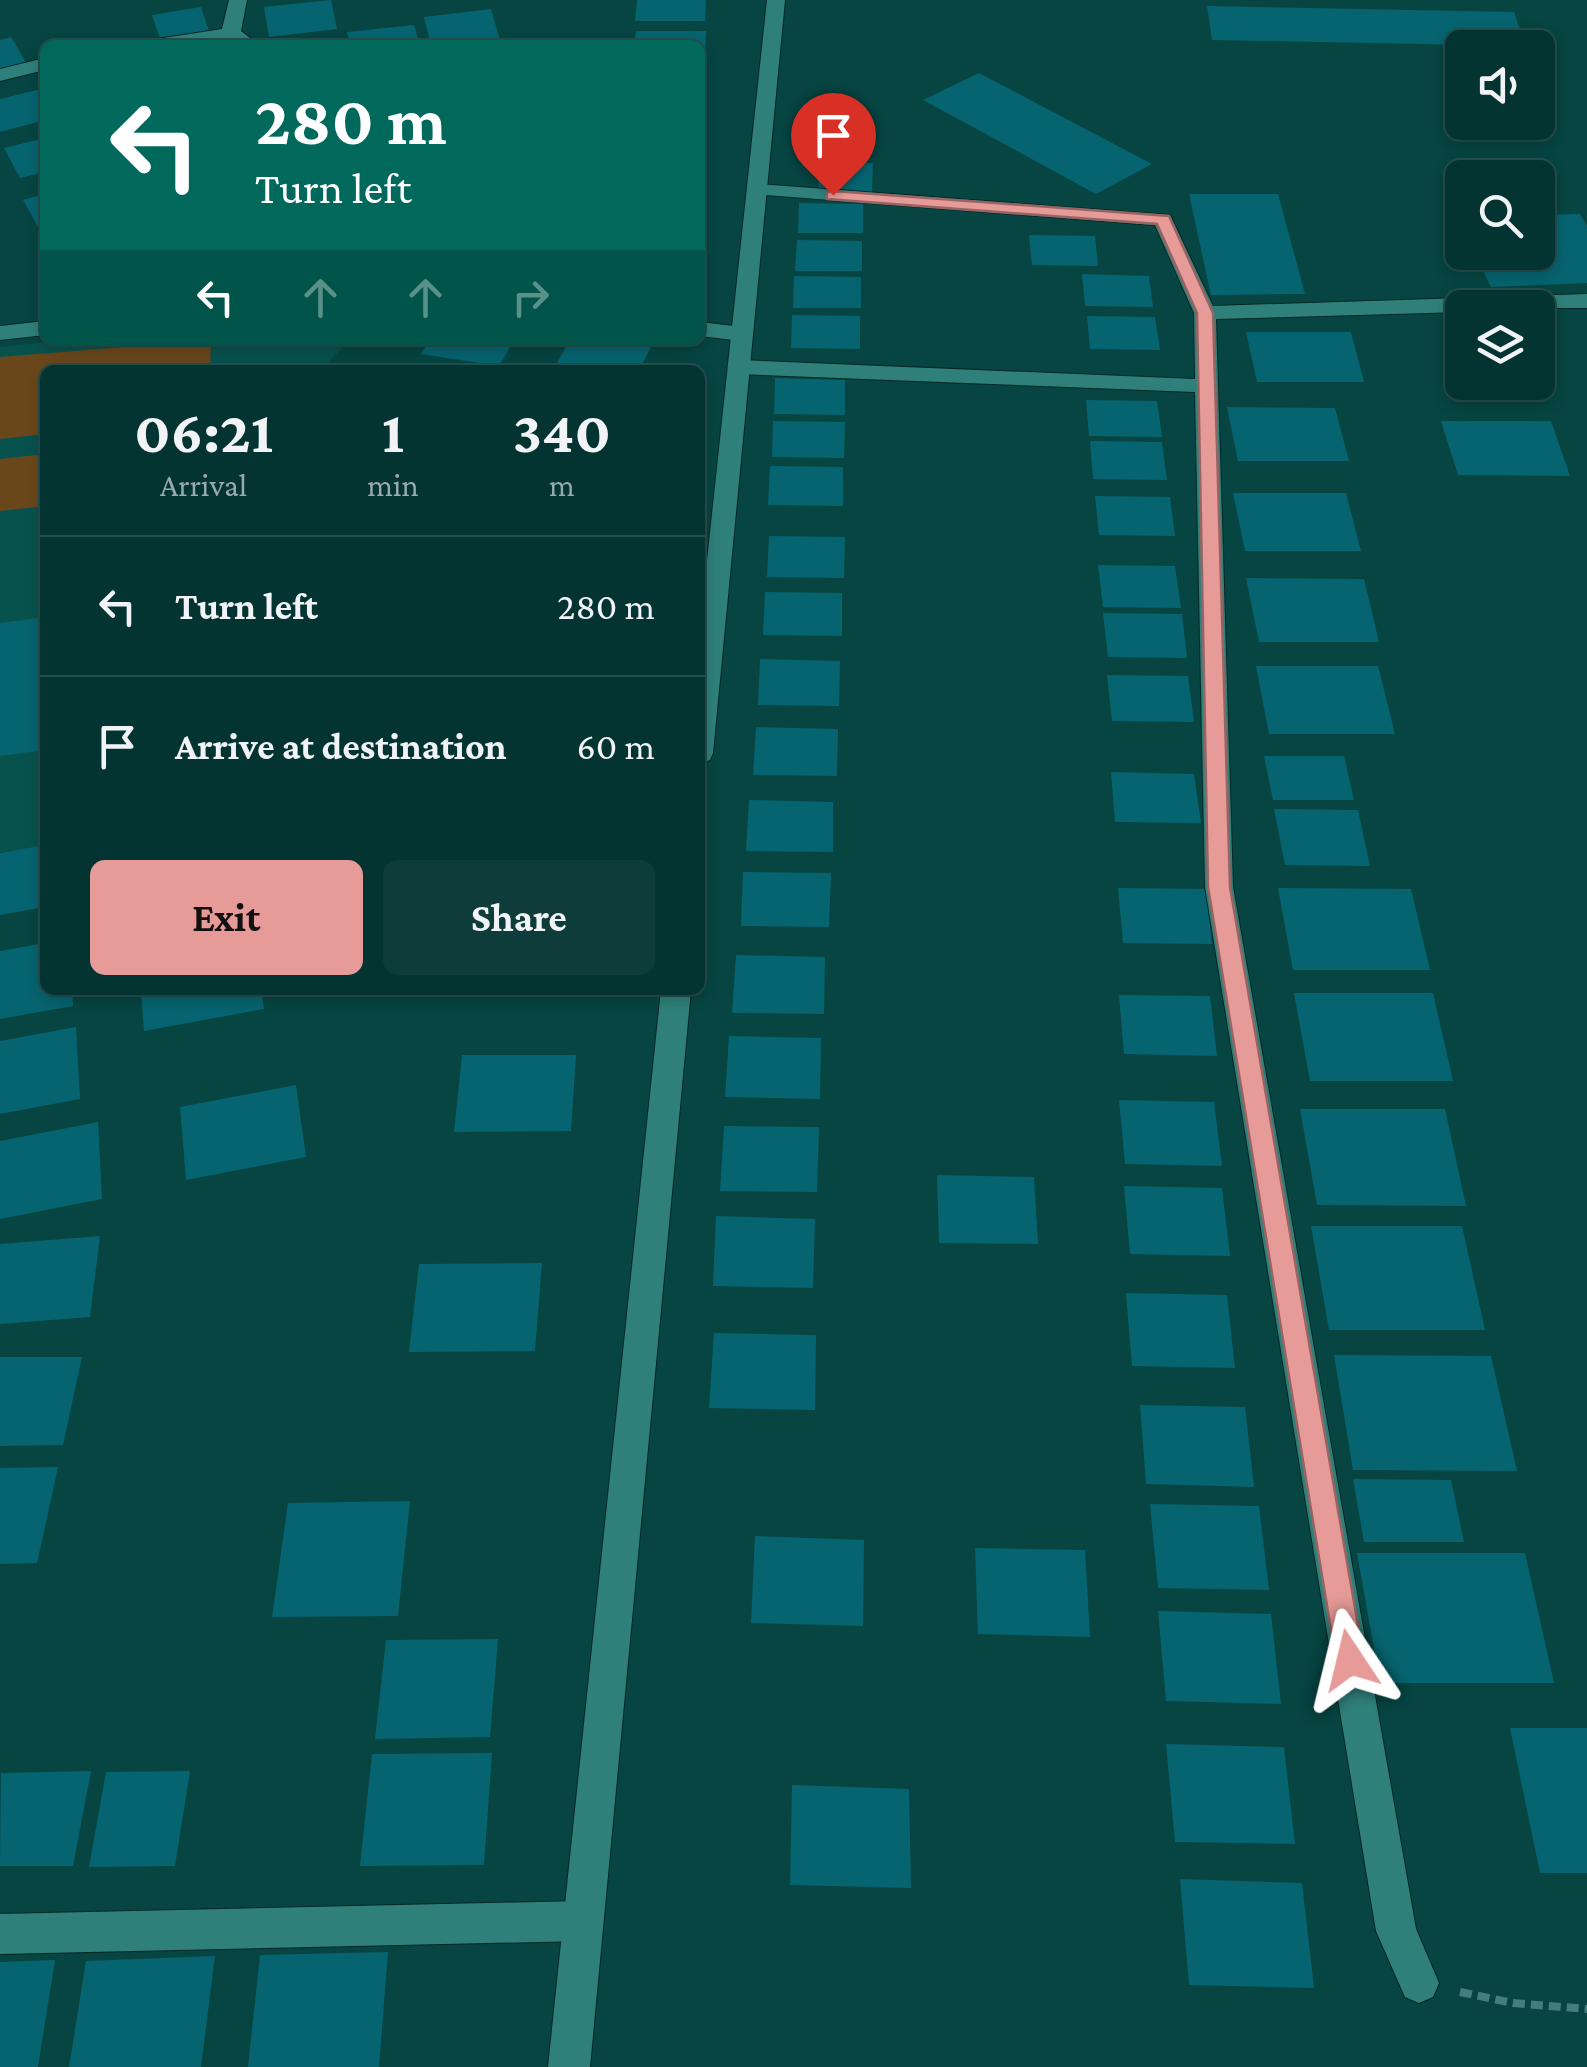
<!DOCTYPE html>
<html lang="en">
<head>
<meta charset="utf-8">
<style>
	:root { --surface:#043432; --page:#0d3c3a; --text:#f1f3f6; --muted:#97aaac; --line:#254f4d; --accent:#e69b98 }
	body { margin:0; font-family:"Crimson Pro",serif; background:var(--page); color:var(--text); height:100vh; display:flex; flex-direction:column; font-size:38px; white-space:nowrap }
	* { box-sizing:border-box; margin:0 }
	p { font-size:32px; color:var(--muted) }
	.icon { flex:none; width:55px; height:55px; fill:none; stroke:currentColor; stroke-width:2; stroke-linecap:round; stroke-linejoin:round }
	.map { position:relative; flex:1; overflow:hidden }
	.side { position:absolute; left:40px; top:365px; width:665px; height:630px; display:flex; flex-direction:column; background:var(--surface); border-radius:15px; box-shadow:0 5px 15px #0003,0 0 0 2px var(--line) }
	.side>* { flex:none }
	.top-card { position:absolute; left:40px; top:40px; width:665px; height:305px; border-radius:15px; box-shadow:0 5px 15px #0003,0 0 0 2px var(--line); background:#00695c; color:#fff; overflow:hidden }
	.tools { position:absolute; left:1445px; top:30px; display:grid; gap:20px }
	.tools a { display:grid; place-items:center; width:110px; height:110px; border-radius:15px; background:var(--surface); box-shadow:0 5px 15px #0003,0 0 0 2px var(--line); font-size:50px }
	.pin { position:absolute; display:grid; place-items:center; width:85px; height:85px; color:#fff; margin:-102px -42px; border-radius:50% 50% 50% 0; rotate:-45deg; box-shadow:0 0 10px #0007 }
	.pin .icon { rotate:45deg }
	.me { position:absolute; width:110px; margin:-55px; rotate:350deg; stroke-linejoin:round; filter:drop-shadow(0 0 8px #0008) }
	.turn { display:flex; align-items:center; gap:35px; height:210px; padding:0 50px; font-size:45px }
	.turn .icon { width:130px; height:130px; stroke-width:2.5 }
	.turn b { display:block; font-size:70px; line-height:85px }
	.lanes { display:flex; align-items:center; height:95px; padding:0 50px; background:#0003; justify-content:center; gap:50px; direction:ltr }
	.lanes .off { opacity:.35 }
	.eta { display:flex; justify-content:space-evenly; align-items:center; height:170px; text-align:center }
	.eta b { font-size:60px; font-weight:700; line-height:70px }
	.primary-button { display:flex; gap:20px; margin-top:auto; padding:20px 50px }
	.primary-button a { flex:1; height:115px; border-radius:15px; background:var(--accent); color:#111; font-size:40px; font-weight:700; line-height:115px; text-align:center }
	.primary-button a+a { background:var(--page); color:var(--text) }
	ul { padding:0; list-style:none }
	li { display:flex; align-items:center; gap:30px; height:140px; padding:0 50px; border-top:2px solid var(--line) }
	li div { flex:1 }
	li b { display:block; font-size:38px }
	li em { font-style:normal }
	.map>svg:first-child { display:block }
	.built { fill:#08524e }
	.green { fill:#6a471b }
	.building { fill:#066470 }
	.lines { fill:none; stroke-linecap:round; stroke-linejoin:round }
	.minor-casing { stroke:#062826; stroke-width:2 }
	.secondary-casing { stroke:#062826; stroke-width:2 }
	.path { stroke:#447e7a; stroke-width:8; stroke-dasharray:12 6; stroke-linecap:butt }
	.minor { fill:#2f807b; fill-rule:evenodd }
	.secondary { fill:#2f807b; fill-rule:evenodd }
	.route { fill:#e69b98; stroke:#966563; stroke-width:2.5 }
</style>
</head>
<body>
<div class="map">
<svg width="1587" height="2067" viewBox="0 0 1587 2067">
	<rect width="100%" height="100%" fill="#064542"/>
	<path class="built" d="M67,340H350L320,370H45V847L0,852V347Z"/>
	<g class="green">
		<path d="M211,340L210,370H45V434L0,439V357Z"/>
		<path d="M45,454V506L0,511V459Z"/>
	</g>
	<g class="building">
		<path d="M331,0L337,29L269,37L264,7Z"/>
		<path d="M637,0H706L705,21H635Z"/>
		<path d="M1207,6L1514,12L1525,46L1212,40Z"/>
		<path d="M201,7L209,31L160,39L152,15Z"/>
		<path d="M491,9L500,40L431,45L424,17Z"/>
		<path d="M414,25L420,45H350L347,32Z"/>
		<path d="M636,31H706L705,62H700V45H634Z"/>
		<path d="M11,37L27,64L0,70V40Z"/>
		<path d="M979,73L1152,164L1096,194L923,100Z"/>
		<path d="M41,89L45,120L0,132V99Z"/>
		<path d="M45,138V172L20,178L4,148Z"/>
		<path d="M820,161L873,163L872,193L818,192Z"/>
		<path d="M45,194V231L41,232L23,200Z"/>
		<path d="M1189,194H1278L1305,294L1211,295Z"/>
		<path d="M799,203L863,204V233H798Z"/>
		<path d="M1580,214L1587,226V283L1491,287L1474,252H1538V215Z"/>
		<path d="M1029,235L1095,236L1098,266L1032,265Z"/>
		<path d="M797,240L862,241V271H795Z"/>
		<path d="M1082,274L1149,276L1153,307L1085,306Z"/>
		<path d="M794,276L861,277V308H793Z"/>
		<path d="M792,315L860,316V349L791,348Z"/>
		<path d="M1087,316L1155,317L1160,350L1090,349Z"/>
		<path d="M1246,332H1351L1364,382H1257Z"/>
		<path d="M430,340H514L499,366L421,354Z"/>
		<path d="M570,340H635L653,343L639,370H553Z"/>
		<path d="M775,378L845,380V415L774,414Z"/>
		<path d="M1086,400L1157,401L1162,437L1089,436Z"/>
		<path d="M1227,407L1335,408L1349,461H1238Z"/>
		<path d="M773,421L845,422L844,458L772,457Z"/>
		<path d="M1441,421H1551L1570,476L1458,475Z"/>
		<path d="M1090,441L1162,442L1167,480L1093,479Z"/>
		<path d="M770,466L843,467V506L768,505Z"/>
		<path d="M1233,493H1346L1361,551H1245Z"/>
		<path d="M1095,496L1170,497L1175,536L1099,535Z"/>
		<path d="M769,536L845,537L844,578L767,577Z"/>
		<path d="M1098,565L1175,566L1181,608L1103,607Z"/>
		<path d="M1246,578L1364,579L1379,642H1259Z"/>
		<path d="M765,592L842,593V636L763,635Z"/>
		<path d="M1103,613L1182,614L1187,658L1108,657Z"/>
		<path d="M45,617V750L0,756V623Z"/>
		<path d="M760,659L840,661L839,706L758,705Z"/>
		<path d="M1256,666H1378L1395,734H1269Z"/>
		<path d="M1107,675L1188,676L1194,722L1112,721Z"/>
		<path d="M756,727L838,729L837,776L753,775Z"/>
		<path d="M1264,756H1344L1354,800H1273Z"/>
		<path d="M1111,772L1194,774L1201,823L1115,822Z"/>
		<path d="M749,800L833,802V852L746,851Z"/>
		<path d="M1274,809L1358,810L1370,866L1285,865Z"/>
		<path d="M45,845V907L0,915V853Z"/>
		<path d="M743,872L831,873L829,927L741,926Z"/>
		<path d="M1118,888L1206,889L1212,944L1123,943Z"/>
		<path d="M1278,888L1411,889L1430,970H1293Z"/>
		<path d="M45,943V990H72L73,1006L0,1019V951Z"/>
		<path d="M736,955L825,957L824,1014L732,1013Z"/>
		<path d="M141,990H261L264,1009L144,1031Z"/>
		<path d="M1294,993H1433L1453,1081H1310Z"/>
		<path d="M1119,995L1210,996L1217,1056L1124,1054Z"/>
		<path d="M76,1027L80,1099L0,1114V1041Z"/>
		<path d="M729,1036L821,1038L820,1099L725,1097Z"/>
		<path d="M462,1055H576L571,1131L454,1132Z"/>
		<path d="M296,1085L306,1157L186,1180L180,1107Z"/>
		<path d="M1119,1100L1214,1102L1222,1166L1125,1164Z"/>
		<path d="M1300,1109H1445L1466,1206L1317,1205Z"/>
		<path d="M98,1122L102,1199L0,1219V1141Z"/>
		<path d="M724,1126L819,1127L817,1192L720,1191Z"/>
		<path d="M937,1175L1034,1177L1038,1244L939,1243Z"/>
		<path d="M1124,1186L1222,1188L1230,1256L1130,1254Z"/>
		<path d="M716,1216L815,1219L813,1288L713,1286Z"/>
		<path d="M1311,1226H1462L1485,1330H1329Z"/>
		<path d="M100,1236L90,1317L0,1324V1244Z"/>
		<path d="M542,1263L535,1351L409,1352L419,1264Z"/>
		<path d="M1126,1293L1227,1295L1235,1368L1132,1366Z"/>
		<path d="M714,1333L816,1335L815,1410L709,1408Z"/>
		<path d="M1334,1355L1491,1356L1517,1471L1353,1470Z"/>
		<path d="M0,1357H82L63,1445L0,1446Z"/>
		<path d="M1140,1405L1245,1407L1254,1487L1146,1484Z"/>
		<path d="M58,1467L37,1563L0,1564V1468Z"/>
		<path d="M1353,1479L1451,1480L1464,1542H1364Z"/>
		<path d="M410,1501L398,1616L272,1617L288,1503Z"/>
		<path d="M1150,1504L1259,1506L1269,1590L1158,1588Z"/>
		<path d="M755,1536L864,1540L863,1626L751,1623Z"/>
		<path d="M975,1548L1085,1550L1090,1637L978,1634Z"/>
		<path d="M1357,1553H1525L1554,1683H1380Z"/>
		<path d="M1158,1611L1271,1614L1281,1704L1166,1701Z"/>
		<path d="M498,1639L490,1737L375,1739L386,1640Z"/>
		<path d="M1510,1728H1587V1873H1540Z"/>
		<path d="M1166,1744L1284,1747L1295,1844L1175,1842Z"/>
		<path d="M492,1753L484,1865L360,1866L372,1754Z"/>
		<path d="M91,1771L73,1866H0L1,1773Z"/>
		<path d="M190,1771L175,1866L89,1867L106,1772Z"/>
		<path d="M792,1785L909,1789L911,1888L790,1885Z"/>
		<path d="M1180,1879L1302,1883L1314,1988L1189,1985Z"/>
		<path d="M388,1952L379,2067H248L260,1955Z"/>
		<path d="M215,1956L201,2067H69L86,1961Z"/>
		<path d="M55,1960L38,2067H0V1962Z"/>
	</g>
	<g class="lines">
		<defs>
			<g id="minor">
				<path d="M229,0H247L241,31L259,45H236L228,39L192,45H147L157,39L222,29Z"/>
				<path d="M45,58V70L0,81V69Z"/>
				<path d="M759,184L1170,215L1213,306L1587,294V308H1462V312L1216,319L1233,887L1416,1929L1439,1983L1433,1997L1419,2003L1405,1997L1376,1931L1205,887L1195,392L739,374L728,367L739,360L1195,379L1194,313L1155,225L752,194L749,190Z"/>
				<path d="M45,321V335L0,340V326Z"/>
				<path d="M700,322L742,327L753,334L742,341L700,336Z"/>
				<path d="M582,1901L596,1907L602,1921L596,1935L582,1941L0,1954V1914Z"/>
			</g>
			<g id="secondary">
				<path d="M767,0H785L713,753L710,760L700,763V626Z"/>
				<path d="M661,990H691L590,2067H548Z"/>
			</g>
		</defs>
		<use href="#minor" class="minor-casing"/>
		<use href="#secondary" class="secondary-casing"/>
		<path class="path" d="M1460,1992L1513,2003L1587,2009"/>
		<use href="#minor" class="minor"/>
		<use href="#secondary" class="secondary"/>
	</g>
	<path class="route" d="M833,191L1169,216L1213,313L1230,887L1364,1660L1360,1670L1350,1674L1340,1670L1336,1660L1208,887L1197,313L1157,224L827,199V192Z"/>
</svg>
<div class="tools">
<a><svg class="icon" aria-label="sound" viewBox="0 0 24 24"><path d="M4 9h4l5-4v14l-5-4H4zM17 9q2 3 0 6"/></svg></a>
<a><svg class="icon" aria-label="search" viewBox="0 0 24 24"><circle cx="10" cy="10" r="6"/><path d="M15 15l6 6"/></svg></a>
<a><svg class="icon" aria-label="layers" viewBox="0 0 24 24"><path d="M12 4l9 5-9 5-9-5zM3 14l9 5 9-5"/></svg></a>
</div>
<div class="pin" style="left:833px;top:195px;background:#d93025"><svg class="icon" aria-label="arrive" viewBox="0 0 24 24"><path d="M6 21V4h12l-3 4 3 4H6"/></svg></div>
<svg class="me" style="left:1350px;top:1660px" viewBox="-20 -20 40 40"><path d="M0-17L14 15 0 8-14 15z" fill="#e69b98" stroke="#fff" stroke-width="4"/></svg>
<div class="top-card">
<div class="turn"><svg class="icon" aria-label="left" viewBox="0 0 24 24"><path d="M17 20v-9H6M10 6l-5 5 5 5"/></svg><div><b>280 m</b>Turn left</div></div>
<div class="lanes"><svg class="icon" aria-label="left" viewBox="0 0 24 24"><path d="M17 20v-9H6M10 6l-5 5 5 5"/></svg><svg class="icon off" aria-label="ahead" viewBox="0 0 24 24"><path d="M12 20V5M6 11l6-6 6 6"/></svg><svg class="icon off" aria-label="ahead" viewBox="0 0 24 24"><path d="M12 20V5M6 11l6-6 6 6"/></svg><svg class="icon off" aria-label="right" viewBox="0 0 24 24"><path d="M7 20v-9h11M14 6l5 5-5 5"/></svg></div>
</div>
<section class="side">
<div class="eta">
<div><b>06:21</b><p>Arrival</p></div>
<div><b>1</b><p>min</p></div>
<div><b>340</b><p>m</p></div>
</div>
<ul>
<li><svg class="icon" aria-label="left" viewBox="0 0 24 24"><path d="M17 20v-9H6M10 6l-5 5 5 5"/></svg><div><b>Turn left</b></div><em>280 m</em></li>
<li><svg class="icon" aria-label="arrive" viewBox="0 0 24 24"><path d="M6 21V4h12l-3 4 3 4H6"/></svg><div><b>Arrive at destination</b></div><em>60 m</em></li>
</ul>
<div class="primary-button"><a>Exit</a><a>Share</a></div>
</section>
</div>
</body>
</html>
